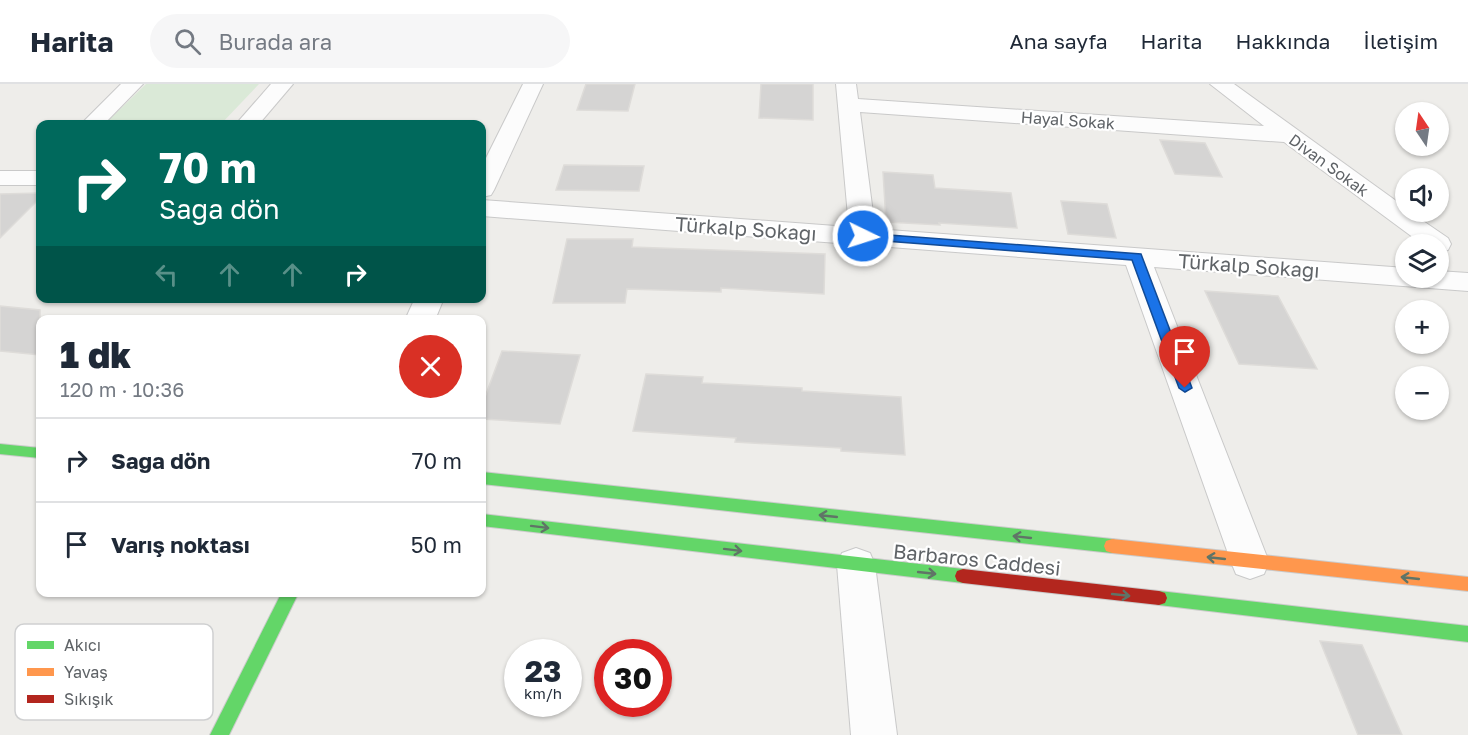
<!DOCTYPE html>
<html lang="tr">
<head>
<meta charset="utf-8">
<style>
	:root { --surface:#fff; --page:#f6f6f7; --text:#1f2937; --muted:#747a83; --line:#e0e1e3 }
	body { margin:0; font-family:"Golos Text",sans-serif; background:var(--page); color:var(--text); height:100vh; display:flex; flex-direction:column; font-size:22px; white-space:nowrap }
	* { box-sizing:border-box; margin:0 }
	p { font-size:20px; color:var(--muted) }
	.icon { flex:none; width:33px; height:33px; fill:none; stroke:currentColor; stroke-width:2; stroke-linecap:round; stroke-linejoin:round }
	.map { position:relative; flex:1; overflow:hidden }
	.panel { position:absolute; left:36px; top:231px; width:450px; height:282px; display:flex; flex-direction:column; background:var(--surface); border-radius:12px; box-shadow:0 2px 4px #0004 }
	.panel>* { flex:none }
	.top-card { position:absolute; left:36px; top:36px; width:450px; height:183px; border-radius:12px; box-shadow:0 2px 4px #0004; background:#00695c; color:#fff; overflow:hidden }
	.needle { width:39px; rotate:347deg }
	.controls { position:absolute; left:1395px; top:18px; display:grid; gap:12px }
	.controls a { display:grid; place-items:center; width:54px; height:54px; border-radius:50%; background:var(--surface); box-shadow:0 2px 4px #0004; font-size:30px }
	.speed { position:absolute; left:504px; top:555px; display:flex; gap:12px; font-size:30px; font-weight:700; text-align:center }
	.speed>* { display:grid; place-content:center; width:78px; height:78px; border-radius:50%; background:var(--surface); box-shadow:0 2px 4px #0004; line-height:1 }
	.speed small { font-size:15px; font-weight:400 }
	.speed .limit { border:9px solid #d22; background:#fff; color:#111 }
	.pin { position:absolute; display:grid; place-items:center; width:51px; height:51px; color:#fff; margin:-62px -26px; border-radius:50% 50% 50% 0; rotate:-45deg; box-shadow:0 0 6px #0007 }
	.pin .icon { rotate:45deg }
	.me { position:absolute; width:66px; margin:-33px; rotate:94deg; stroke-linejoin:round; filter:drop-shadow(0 0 4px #0008) }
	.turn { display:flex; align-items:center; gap:21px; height:126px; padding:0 24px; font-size:27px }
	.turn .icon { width:78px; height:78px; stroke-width:2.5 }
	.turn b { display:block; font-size:42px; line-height:51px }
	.lanes { display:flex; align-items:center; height:57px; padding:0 24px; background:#0003; justify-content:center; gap:30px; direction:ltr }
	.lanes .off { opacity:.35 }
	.round { display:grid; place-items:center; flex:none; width:63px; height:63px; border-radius:32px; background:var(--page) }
	.head { display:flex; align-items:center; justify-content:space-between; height:102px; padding:0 24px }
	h1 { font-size:36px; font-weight:800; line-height:45px }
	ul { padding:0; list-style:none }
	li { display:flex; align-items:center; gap:18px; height:84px; padding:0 24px; border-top:2px solid var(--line) }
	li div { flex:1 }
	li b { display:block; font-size:22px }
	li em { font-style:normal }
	header { display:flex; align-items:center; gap:36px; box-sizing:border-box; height:84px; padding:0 30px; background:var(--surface); border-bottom:2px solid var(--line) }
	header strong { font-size:28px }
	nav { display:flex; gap:33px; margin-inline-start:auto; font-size:21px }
	.search { width:420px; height:54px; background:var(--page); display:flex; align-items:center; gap:15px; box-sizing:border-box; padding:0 21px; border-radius:33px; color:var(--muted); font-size:22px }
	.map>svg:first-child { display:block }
	.green { fill:#dae9d7 }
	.building { fill:#d5d4d3; stroke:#dedcd9; stroke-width:1.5 }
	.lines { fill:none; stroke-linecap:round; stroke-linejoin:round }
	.street-casing { stroke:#c9c9c9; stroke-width:2 }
	.fast-casing { stroke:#cbcbcb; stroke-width:2 }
	.slow-casing { stroke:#cbcbcb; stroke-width:2 }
	.jam-casing { stroke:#cbcbcb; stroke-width:2 }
	.street { fill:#fcfcfc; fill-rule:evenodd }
	.fast { fill:#63d668; fill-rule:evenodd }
	.slow { fill:#ff974d; fill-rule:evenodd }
	.jam { fill:#b3261e; fill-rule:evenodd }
	.oneway { stroke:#607467 }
	.route { fill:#1a73e8; stroke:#114b97; stroke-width:1.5 }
	.labels { text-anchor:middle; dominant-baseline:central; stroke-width:4.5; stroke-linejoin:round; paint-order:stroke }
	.far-street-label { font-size:16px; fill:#5f6367; stroke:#fff }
	.street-label { font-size:20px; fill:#5f6367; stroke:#fff }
	.key { fill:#fff; stroke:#cfd0d1; stroke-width:1.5 }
	.key-label { font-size:16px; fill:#5f6367 }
</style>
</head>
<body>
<header>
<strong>Harita</strong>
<div class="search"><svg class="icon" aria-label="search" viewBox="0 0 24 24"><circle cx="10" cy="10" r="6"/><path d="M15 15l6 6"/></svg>Burada ara</div>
<nav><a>Ana sayfa</a><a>Harita</a><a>Hakkında</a><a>İletişim</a></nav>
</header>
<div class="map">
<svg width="1468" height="651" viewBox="0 0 1468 651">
	<rect width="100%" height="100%" fill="#eeedea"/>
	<path class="green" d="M146,0H259L221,40H105Z"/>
	<g class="building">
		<path d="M586,0H635L628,27L577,26Z"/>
		<path d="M761,0H813V36L759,34Z"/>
		<path d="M1160,56L1205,59L1222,93L1175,90Z"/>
		<path d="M564,81L644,82L639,107L556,106Z"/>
		<path d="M883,88L933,91L935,104L1011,109L1017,144L939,139L940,141L886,138Z"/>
		<path d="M40,109V114L0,154V110Z"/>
		<path d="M1061,117L1107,120L1116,154L1068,150Z"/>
		<path d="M567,155H633L632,163L825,170L824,210L721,204V208L627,205L625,219H553Z"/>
		<path d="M1205,207L1278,212L1317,285L1239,280Z"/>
		<path d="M0,222L40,226V271L0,267Z"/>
		<path d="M502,267L580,271L560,340L482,335V321Z"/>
		<path d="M646,290L703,293L702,299L802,304V307L901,313L905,371L841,367V364L735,358L736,354L633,347Z"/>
		<path d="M1320,557L1362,561L1402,651H1358Z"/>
	</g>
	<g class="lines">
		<defs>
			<g id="street">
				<path d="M121,0H143L104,40H81Z"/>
				<path d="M271,0H293L259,40H236Z"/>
				<path d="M523,0H543L494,106L491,111L482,113V82Z"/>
				<path d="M836,0H856L858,15L1264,42L1210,0H1234L1406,124V128H1410L1448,154L1451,160L1448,166L1438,168V160H1422L1284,58L860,28L875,145L1406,184V194H1438V187L1468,189V207L1154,183L1269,478L1264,490L1250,495L1236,490L1231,478L1126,181L482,132V116L849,143Z"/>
				<rect x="0" y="87" width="40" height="14"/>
				<path d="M415,214H444L435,236H405Z"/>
				<path d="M856,464L870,469L875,481L897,651H851L837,481L842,469Z"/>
			</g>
			<g id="fast">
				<path d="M0,360L40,364V374L0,370Z"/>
				<path d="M482,388L1112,455L1118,457L1120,462L1118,467L1112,469L482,400Z"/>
				<path d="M482,430L963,485L969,487L971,492L969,497L963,499L482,442Z"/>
				<path d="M1159,507L1468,542V558L1159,521L1153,519L1151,514L1153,509Z"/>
				<path d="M282,508H299L229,651H210Z"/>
			</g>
			<path id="slow" d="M1112,455L1468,493V507L1112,469L1106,467L1104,462L1106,457Z"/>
			<path id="jam" d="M963,485L1159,507L1165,509L1167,514L1165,519L1159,521L963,499L957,497L955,492L957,487Z"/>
		</defs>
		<use href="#street" class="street-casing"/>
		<use href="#fast" class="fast-casing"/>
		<use href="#slow" class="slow-casing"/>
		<use href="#jam" class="jam-casing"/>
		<use href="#street" class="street"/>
		<use href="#fast" class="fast"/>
		<use href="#slow" class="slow"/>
		<use href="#jam" class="jam"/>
	</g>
	<defs><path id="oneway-shaft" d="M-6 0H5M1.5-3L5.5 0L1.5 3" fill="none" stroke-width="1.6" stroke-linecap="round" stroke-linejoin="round" transform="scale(1.5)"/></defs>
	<g class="oneway">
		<use href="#oneway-shaft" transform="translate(828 432) rotate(-174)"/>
		<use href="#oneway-shaft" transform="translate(540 443) rotate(7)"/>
		<use href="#oneway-shaft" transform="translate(1022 453) rotate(-174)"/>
		<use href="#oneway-shaft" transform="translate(733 466) rotate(7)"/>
		<use href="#oneway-shaft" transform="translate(1216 474) rotate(-174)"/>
		<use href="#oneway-shaft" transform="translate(927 489) rotate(6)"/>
		<use href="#oneway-shaft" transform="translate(1410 494) rotate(-174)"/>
		<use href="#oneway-shaft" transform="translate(1121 511) rotate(6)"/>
	</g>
	<path class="route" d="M863,149L1141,170L1192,304L1185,308L1179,304L1132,176L859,155L858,152Z"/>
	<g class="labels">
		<g class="far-street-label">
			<text transform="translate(1068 36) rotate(4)">Hayal Sokak</text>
			<text transform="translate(1329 81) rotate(36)">Divan Sokak</text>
		</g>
		<g class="street-label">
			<text transform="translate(746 144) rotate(4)">Türkalp Sokağı</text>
			<text transform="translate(1249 181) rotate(4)">Türkalp Sokağı</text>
			<text transform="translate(977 475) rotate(6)">Barbaros Caddesi</text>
		</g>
	</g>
	<rect x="15" y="540" width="198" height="96" rx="9" class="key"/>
	<rect x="27" y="557" width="27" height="8" fill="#63d668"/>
	<rect x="27" y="584" width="27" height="8" fill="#ff974d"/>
	<rect x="27" y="611" width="27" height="8" fill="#b3261e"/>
	<g class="key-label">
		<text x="64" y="567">Akıcı</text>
		<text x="64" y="594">Yavaş</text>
		<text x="64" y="621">Sıkışık</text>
	</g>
</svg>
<div class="controls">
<a><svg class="needle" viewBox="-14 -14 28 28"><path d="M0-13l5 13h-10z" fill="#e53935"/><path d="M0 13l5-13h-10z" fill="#747a83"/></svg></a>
<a><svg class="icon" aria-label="sound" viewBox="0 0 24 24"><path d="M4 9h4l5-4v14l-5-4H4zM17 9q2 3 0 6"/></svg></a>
<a><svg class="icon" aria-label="layers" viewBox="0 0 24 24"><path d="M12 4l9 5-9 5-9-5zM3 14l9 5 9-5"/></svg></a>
<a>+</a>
<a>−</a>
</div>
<div class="speed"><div>23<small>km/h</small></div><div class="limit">30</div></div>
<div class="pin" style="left:1185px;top:304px;background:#d93025"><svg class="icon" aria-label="arrive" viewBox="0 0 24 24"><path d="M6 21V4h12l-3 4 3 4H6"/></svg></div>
<svg class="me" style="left:863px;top:152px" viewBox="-20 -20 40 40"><circle r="17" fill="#1a73e8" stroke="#fff" stroke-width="3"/><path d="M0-11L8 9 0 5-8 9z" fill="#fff"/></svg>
<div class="top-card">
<div class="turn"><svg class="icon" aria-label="right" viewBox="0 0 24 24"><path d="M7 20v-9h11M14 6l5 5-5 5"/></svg><div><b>70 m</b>Sağa dön</div></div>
<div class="lanes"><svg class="icon off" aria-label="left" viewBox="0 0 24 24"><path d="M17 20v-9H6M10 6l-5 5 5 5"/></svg><svg class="icon off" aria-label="ahead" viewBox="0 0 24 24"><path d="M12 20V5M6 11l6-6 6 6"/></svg><svg class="icon off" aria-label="ahead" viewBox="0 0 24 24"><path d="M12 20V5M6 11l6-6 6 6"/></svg><svg class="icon" aria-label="right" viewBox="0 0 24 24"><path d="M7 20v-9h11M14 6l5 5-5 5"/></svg></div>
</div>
<section class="panel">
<div class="head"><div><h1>1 dk</h1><p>120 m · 10:36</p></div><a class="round" style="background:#d93025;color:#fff"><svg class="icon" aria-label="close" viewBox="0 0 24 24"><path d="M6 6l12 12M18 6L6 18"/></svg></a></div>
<ul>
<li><svg class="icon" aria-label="right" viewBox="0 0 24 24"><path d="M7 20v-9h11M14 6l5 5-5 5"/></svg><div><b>Sağa dön</b></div><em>70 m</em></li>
<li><svg class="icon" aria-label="arrive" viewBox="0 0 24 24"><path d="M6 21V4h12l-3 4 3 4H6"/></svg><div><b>Varış noktası</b></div><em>50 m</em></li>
</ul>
</section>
</div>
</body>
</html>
